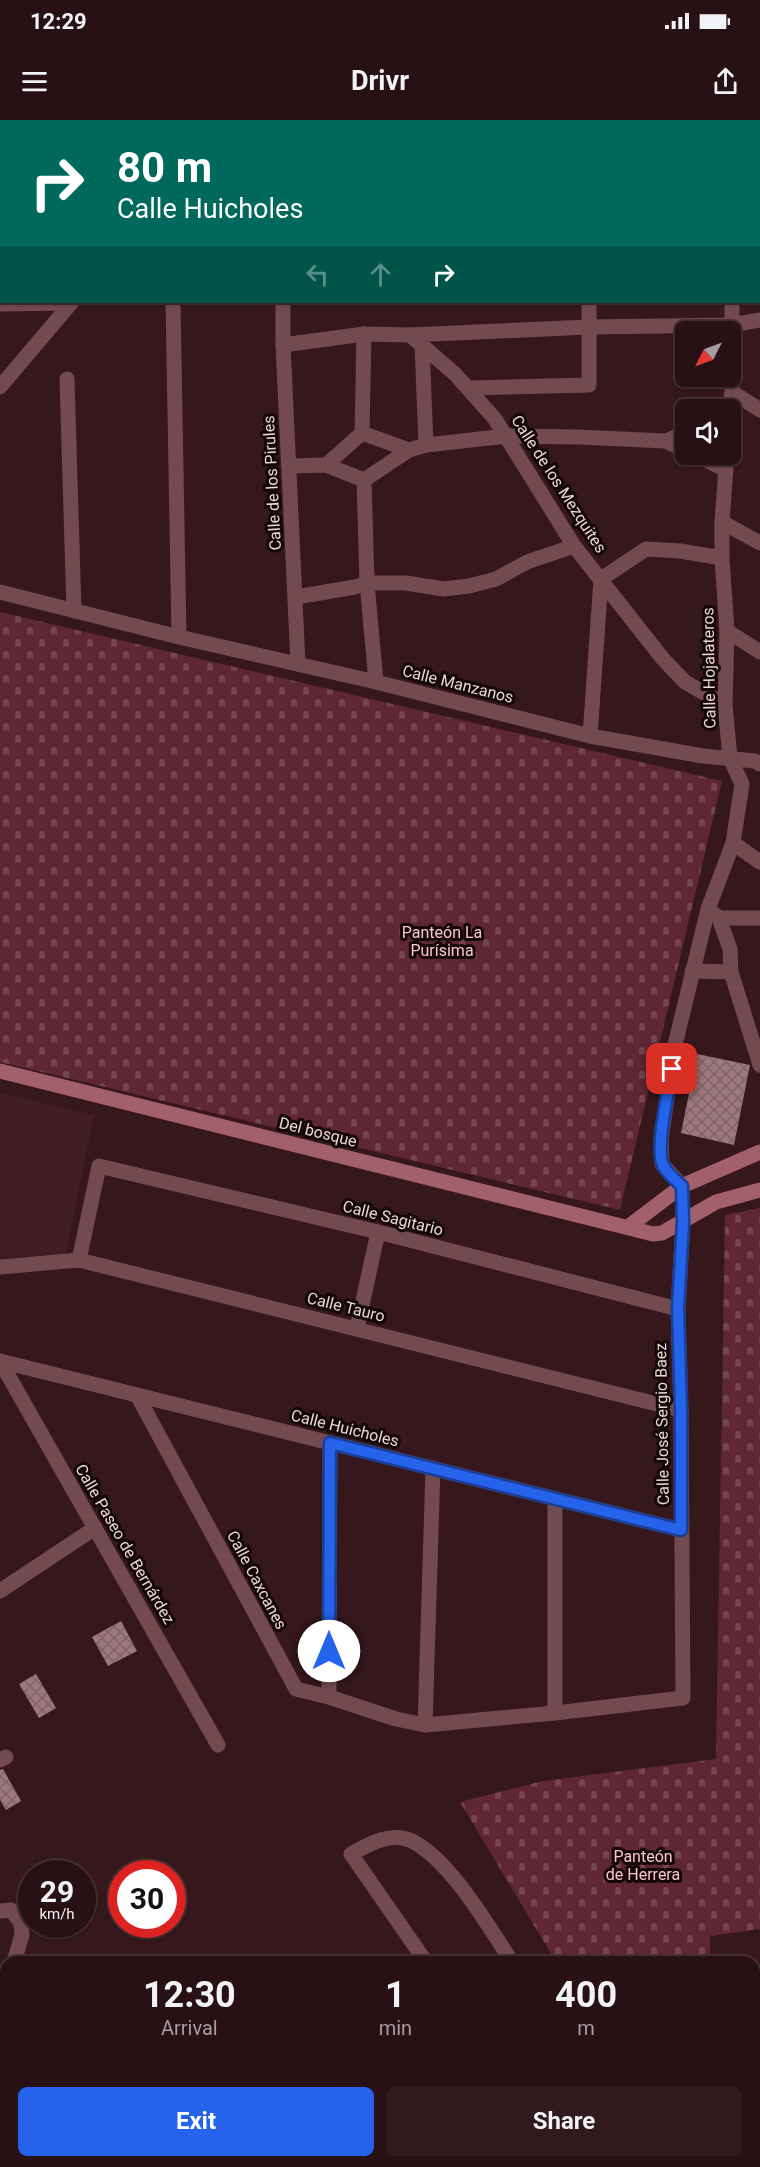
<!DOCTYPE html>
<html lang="en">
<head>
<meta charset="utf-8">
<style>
	:root { --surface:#281115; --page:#301a1e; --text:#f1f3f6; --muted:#a59da0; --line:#443134; --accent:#2563eb }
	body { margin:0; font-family:Roboto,sans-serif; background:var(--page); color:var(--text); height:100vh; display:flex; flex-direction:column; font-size:22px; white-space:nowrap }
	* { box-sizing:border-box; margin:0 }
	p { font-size:20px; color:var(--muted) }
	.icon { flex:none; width:33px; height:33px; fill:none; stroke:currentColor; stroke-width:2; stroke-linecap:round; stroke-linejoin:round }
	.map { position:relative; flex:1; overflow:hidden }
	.details { position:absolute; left:0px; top:1836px; width:760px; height:212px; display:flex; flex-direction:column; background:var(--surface); border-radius:18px 18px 0 0; box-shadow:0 2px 4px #0004,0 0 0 2px var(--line) }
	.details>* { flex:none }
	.hud { position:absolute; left:0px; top:0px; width:760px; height:183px; box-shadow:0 2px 4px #0004,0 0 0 2px var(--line); background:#00695c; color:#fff; overflow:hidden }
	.needle { width:39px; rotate:228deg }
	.buttons { position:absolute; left:675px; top:201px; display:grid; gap:12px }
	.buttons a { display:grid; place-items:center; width:66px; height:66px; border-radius:9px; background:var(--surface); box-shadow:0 2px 4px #0004,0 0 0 2px var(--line); font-size:30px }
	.speed { position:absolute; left:18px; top:1740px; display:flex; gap:12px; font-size:30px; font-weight:700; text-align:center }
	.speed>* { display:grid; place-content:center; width:78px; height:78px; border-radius:50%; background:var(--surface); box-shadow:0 2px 4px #0004,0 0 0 2px var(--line); line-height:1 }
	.speed small { font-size:15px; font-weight:400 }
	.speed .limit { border:9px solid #d22; background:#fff; color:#111 }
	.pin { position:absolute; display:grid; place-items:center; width:51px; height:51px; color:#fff; margin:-26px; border-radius:12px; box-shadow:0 3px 9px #0006 }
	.me { position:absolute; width:66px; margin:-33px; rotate:0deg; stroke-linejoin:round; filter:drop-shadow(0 0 4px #0008) }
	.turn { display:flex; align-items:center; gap:21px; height:126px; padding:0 18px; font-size:27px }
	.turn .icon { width:78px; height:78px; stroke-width:2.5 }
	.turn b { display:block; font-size:42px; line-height:51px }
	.lanes { display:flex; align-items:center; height:57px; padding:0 18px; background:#0003; justify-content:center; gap:30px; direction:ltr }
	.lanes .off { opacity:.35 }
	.eta { display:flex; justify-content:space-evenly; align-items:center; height:102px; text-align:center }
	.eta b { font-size:36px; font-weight:700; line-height:42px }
	.primary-button { display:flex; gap:12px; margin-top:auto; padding:12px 18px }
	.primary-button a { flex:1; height:69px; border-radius:9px; background:var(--accent); color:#fff; font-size:24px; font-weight:700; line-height:69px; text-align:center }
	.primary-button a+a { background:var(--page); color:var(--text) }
	.status { display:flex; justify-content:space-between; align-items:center; height:42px; padding:0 30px; background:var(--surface); direction:ltr }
	.status svg { height:16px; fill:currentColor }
	header { display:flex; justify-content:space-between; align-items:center; height:78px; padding:0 18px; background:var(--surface); font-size:27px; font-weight:700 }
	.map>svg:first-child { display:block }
	.built { fill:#431d25 }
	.cemetery { fill:url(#cemetery-stones) }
	.building { fill:url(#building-cross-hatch) }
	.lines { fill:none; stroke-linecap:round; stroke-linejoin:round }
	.street { stroke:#744a51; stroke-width:15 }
	.secondary { stroke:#a2606c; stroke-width:15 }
	.route-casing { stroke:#184099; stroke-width:15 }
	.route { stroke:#2563eb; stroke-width:10 }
	.labels { text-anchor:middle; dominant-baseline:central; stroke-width:6; stroke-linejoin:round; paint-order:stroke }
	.street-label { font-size:16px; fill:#ebd5d7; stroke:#140709 }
	.park-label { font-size:16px; fill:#fac4cc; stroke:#140709 }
</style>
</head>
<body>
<div class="status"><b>12:29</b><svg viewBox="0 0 49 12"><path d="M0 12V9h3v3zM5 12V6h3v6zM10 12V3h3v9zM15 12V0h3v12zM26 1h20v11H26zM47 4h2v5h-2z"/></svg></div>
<header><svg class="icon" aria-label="menu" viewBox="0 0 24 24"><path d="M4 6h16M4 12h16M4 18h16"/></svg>Drivr<svg class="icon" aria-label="share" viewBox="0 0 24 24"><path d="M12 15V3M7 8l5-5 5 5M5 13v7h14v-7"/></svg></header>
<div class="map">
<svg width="760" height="2047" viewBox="0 0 760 2047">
	<defs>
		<pattern id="cemetery-stones" width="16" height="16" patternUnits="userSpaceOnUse" patternTransform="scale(1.5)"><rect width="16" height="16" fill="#5e2733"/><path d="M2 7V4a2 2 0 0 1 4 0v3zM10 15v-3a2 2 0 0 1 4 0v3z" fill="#754550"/></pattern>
		<pattern id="building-cross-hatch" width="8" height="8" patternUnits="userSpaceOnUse" patternTransform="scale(1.5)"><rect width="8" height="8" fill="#9e777d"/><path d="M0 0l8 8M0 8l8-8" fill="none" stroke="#7f6468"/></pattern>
	</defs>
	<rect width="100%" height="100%" fill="#35171c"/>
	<path class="built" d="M0,973L94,995L66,1134L0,1138Z"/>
	<g class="cemetery">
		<path d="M0,492L722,661L620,1090L0,942Z"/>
		<path d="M760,1088V1809L710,1816V1842H556L460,1682L543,1661L716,1639L725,1095Z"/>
		<path d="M599,2042H710V2047H600Z"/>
	</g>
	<g class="building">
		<path d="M697,934L750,945L734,1025L681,1013Z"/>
		<path d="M121,1501L137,1531L108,1546L92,1517Z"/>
		<path d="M36,1554L56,1588L39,1598L19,1564Z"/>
		<path d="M3,1649L21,1681L6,1690L0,1680V1650Z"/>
	</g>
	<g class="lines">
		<g class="street">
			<path d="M62,0V2"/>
			<path d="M168,0V2"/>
			<path d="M430,0V2"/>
			<path d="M660,0V2"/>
			<path d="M284,2V0"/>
			<path d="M0,79H2"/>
			<path d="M759,97L760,96"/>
			<path d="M173,182L179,517"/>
			<path d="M283,182V225L298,544"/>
			<path d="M0,184L70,183"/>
			<path d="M364,214L362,313L409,330"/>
			<path d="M410,215L455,254L495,299L574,426L663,539L685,562L725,585"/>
			<path d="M283,225L364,214L410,215L589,207L732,205L760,200"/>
			<path d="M422,225L426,325"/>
			<path d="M67,259L74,491"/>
			<path d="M0,267L72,182"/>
			<path d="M470,268L589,265V182"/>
			<path d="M732,272L760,290"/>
			<path d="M729,290L732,272V182"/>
			<path d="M666,321L686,312"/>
			<path d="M694,334L726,350"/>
			<path d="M326,345L362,313"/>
			<path d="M289,346L326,345L364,360L409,330L426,325L507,316L578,317L666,321L686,331"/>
			<path d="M364,360L367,463L376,562"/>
			<path d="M722,402L760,423"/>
			<path d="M0,472L179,517L376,562L590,616L703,636L755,641L760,644"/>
			<path d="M296,477L355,467L367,463H406L444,469L469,466L496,459L527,442L574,426"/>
			<path d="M727,511L760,532"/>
			<path d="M590,616L601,459L646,429L680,431L722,438"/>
			<path d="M733,723L760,742"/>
			<path d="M708,789L719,798L730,829L731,852L760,945"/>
			<path d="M719,798H760"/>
			<path d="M692,851L731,852"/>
			<path d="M79,1140L99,1046L378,1112L678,1189"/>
			<path d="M0,1147L79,1140L681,1290"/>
			<path d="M357,1208L378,1112"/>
			<path d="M0,1241L681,1410"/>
			<path d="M0,1241L218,1625"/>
			<path d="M137,1275L296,1569L329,1577L396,1599L425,1605L555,1593L683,1578L681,1290L678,1189L683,1102L682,1066L662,1044L661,1019L675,925L708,789L733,723L742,664L730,638L725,585L727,511L722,438V402L727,334"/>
			<path d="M555,1379V1593"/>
			<path d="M0,1471L95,1408"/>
			<path d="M329,1577L330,1323"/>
			<path d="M425,1605L433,1348"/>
			<path d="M0,1640L6,1637"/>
			<path d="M0,1791L11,1790L21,1803L22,1815L14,1842"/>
			<path d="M426,1842L351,1734C369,1724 391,1711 412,1721C451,1741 488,1806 512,1842"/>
			<path d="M0,1888L6,1868"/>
			<path d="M578,2042L587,2043L590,2047"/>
			<path d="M45,2047L48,2042"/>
			<path d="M178,2047L182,2042"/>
			<path d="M388,2047L396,2042"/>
			<path d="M487,2047L489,2042"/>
		</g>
		<g class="secondary">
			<path d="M0,951L653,1114L662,1113L716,1082L760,1070"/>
			<path d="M628,1107L682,1066L760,1032"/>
		</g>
	</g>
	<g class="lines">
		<defs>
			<path id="route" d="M329,1531L330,1323L681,1410V1290L678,1189L683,1102L682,1066C675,1060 667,1053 663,1045C655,1027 669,969 672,949"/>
		</defs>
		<use href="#route" class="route-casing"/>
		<use href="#route" class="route"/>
	</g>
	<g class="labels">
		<g class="street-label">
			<text transform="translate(272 363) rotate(-93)">Calle de los Pirules</text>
			<text transform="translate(559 364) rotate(57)">Calle de los Mezquites</text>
			<text transform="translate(709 548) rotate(-91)">Calle Hojalateros</text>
			<text transform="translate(458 564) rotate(14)">Calle Manzanos</text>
			<text transform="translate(318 1012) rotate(14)">Del bosque</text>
			<text transform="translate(393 1098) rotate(14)">Calle Sagitario</text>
			<text transform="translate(346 1187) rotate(14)">Calle Tauro</text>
			<text transform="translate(662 1304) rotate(-91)">Calle José Sergio Baez</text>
			<text transform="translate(345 1308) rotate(14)">Calle Huicholes</text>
			<text transform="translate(125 1424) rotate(60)">Calle Paseo de Bernárdez</text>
			<text transform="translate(257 1460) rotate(62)">Calle Caxcanes</text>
		</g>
		<g class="park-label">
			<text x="442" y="812">Panteón La<tspan x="442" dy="18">Purísima</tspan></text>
			<text x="643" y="1736">Panteón<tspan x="643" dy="18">de Herrera</tspan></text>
		</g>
	</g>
</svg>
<div class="buttons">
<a><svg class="needle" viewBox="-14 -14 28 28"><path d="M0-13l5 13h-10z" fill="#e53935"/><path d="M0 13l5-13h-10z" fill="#a59da0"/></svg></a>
<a><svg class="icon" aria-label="sound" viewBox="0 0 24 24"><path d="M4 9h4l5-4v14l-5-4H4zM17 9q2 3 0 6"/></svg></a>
</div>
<div class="speed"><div>29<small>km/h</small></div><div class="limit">30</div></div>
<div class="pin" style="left:672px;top:949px;background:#d93025"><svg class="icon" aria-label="arrive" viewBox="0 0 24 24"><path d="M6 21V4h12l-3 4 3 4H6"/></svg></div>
<svg class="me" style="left:329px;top:1531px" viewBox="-20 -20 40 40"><circle r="19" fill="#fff"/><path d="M0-13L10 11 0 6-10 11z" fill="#2563eb"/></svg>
<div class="hud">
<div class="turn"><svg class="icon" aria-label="right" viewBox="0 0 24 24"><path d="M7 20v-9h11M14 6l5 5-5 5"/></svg><div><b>80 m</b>Calle Huicholes</div></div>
<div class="lanes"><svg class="icon off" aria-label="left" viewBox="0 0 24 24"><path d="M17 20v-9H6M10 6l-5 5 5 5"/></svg><svg class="icon off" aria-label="ahead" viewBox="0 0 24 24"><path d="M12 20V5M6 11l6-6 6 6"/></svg><svg class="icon" aria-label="right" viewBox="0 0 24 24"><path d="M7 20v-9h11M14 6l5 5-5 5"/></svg></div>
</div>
<section class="details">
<div class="eta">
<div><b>12:30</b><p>Arrival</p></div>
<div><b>1</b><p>min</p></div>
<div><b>400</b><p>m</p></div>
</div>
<div class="primary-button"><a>Exit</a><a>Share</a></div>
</section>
</div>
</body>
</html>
